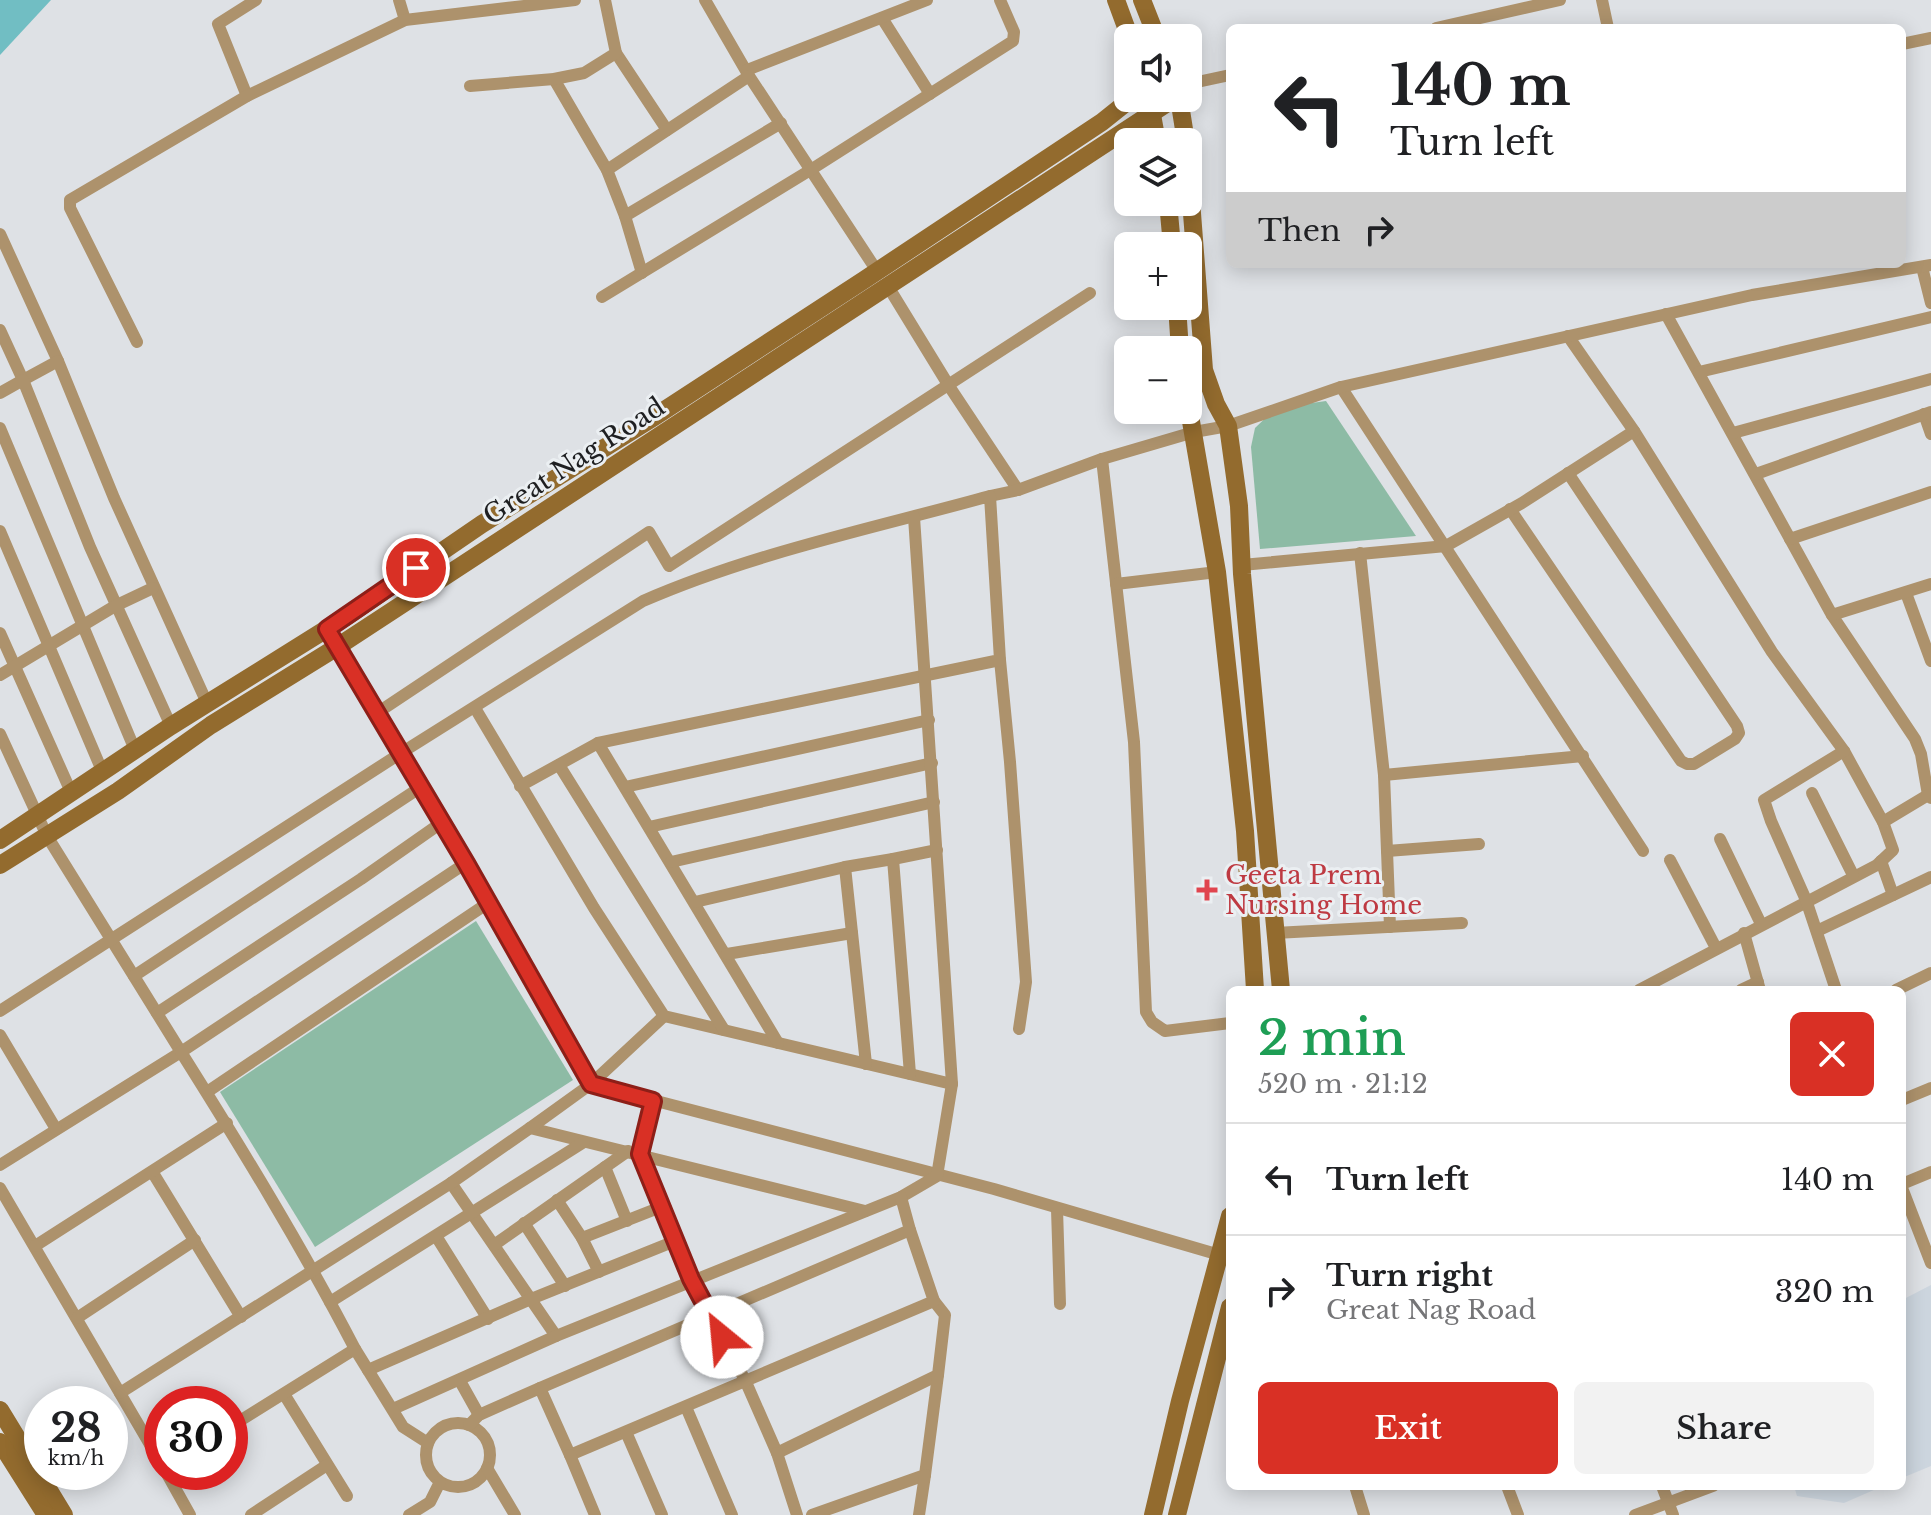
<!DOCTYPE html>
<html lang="en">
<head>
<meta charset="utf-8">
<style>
	:root { --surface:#fff; --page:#f2f2f2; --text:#202124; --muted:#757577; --line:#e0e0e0; --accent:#d93025 }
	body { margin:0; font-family:"Libre Baskerville",serif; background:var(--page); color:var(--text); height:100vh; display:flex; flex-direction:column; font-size:30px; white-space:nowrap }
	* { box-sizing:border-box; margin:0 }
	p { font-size:26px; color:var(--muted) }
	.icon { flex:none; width:44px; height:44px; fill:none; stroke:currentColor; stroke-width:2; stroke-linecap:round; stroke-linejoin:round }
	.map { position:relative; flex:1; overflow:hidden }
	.side { position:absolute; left:1226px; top:986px; width:680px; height:504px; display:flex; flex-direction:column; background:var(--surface); border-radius:12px; box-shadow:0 4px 20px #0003 }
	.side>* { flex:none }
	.top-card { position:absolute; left:1226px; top:24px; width:680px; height:244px; border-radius:12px; box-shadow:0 4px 20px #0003; background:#fff; color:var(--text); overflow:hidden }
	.controls { position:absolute; left:1114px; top:24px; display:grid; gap:16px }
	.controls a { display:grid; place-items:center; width:88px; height:88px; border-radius:12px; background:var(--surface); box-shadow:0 4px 20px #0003; font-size:40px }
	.speed { position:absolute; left:24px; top:1386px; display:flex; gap:16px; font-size:40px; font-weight:700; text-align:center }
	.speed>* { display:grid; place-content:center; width:104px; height:104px; border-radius:50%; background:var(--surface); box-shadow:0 4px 20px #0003; line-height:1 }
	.speed small { font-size:20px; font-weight:400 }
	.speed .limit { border:12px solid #d22; background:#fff; color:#111 }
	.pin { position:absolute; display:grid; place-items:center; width:68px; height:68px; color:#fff; margin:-34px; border:4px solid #fff; border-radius:50%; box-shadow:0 2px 8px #0007 }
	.me { position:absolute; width:88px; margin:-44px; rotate:332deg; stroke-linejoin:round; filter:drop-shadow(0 0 6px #0008) }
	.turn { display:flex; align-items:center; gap:28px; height:168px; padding:0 32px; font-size:36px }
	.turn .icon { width:104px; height:104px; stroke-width:2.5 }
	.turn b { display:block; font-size:56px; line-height:68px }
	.then { display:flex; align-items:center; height:76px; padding:0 32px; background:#0003; gap:16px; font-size:30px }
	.round { display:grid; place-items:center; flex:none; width:84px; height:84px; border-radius:12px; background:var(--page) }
	.head { display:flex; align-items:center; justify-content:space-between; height:136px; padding:0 32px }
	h1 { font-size:48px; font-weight:600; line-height:60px; color:#1e9e55 }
	.button { display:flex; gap:16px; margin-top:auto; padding:16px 32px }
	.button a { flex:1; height:92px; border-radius:12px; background:var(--accent); color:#fff; font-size:32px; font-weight:600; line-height:92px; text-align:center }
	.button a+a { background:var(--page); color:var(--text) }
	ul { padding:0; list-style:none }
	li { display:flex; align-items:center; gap:24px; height:112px; padding:0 32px; border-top:2px solid var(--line) }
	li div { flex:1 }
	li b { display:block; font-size:30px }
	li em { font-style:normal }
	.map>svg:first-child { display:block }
	.built { fill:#ccd5de }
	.green { fill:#8dbba5 }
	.water { fill:#71bec3 }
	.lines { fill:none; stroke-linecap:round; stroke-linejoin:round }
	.street { stroke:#ad926c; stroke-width:12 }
	.secondary { stroke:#936b2e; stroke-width:18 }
	.route-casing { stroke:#8d1f18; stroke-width:20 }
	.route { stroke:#d93025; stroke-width:14 }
	.health-dot { fill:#e0444e; stroke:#ebeff2; stroke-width:3 }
	.labels { text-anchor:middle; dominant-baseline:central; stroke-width:6; stroke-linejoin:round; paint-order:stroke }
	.street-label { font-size:26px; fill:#1e1f21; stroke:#ebeff2 }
	.health-label { font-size:26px; fill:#be3a42; stroke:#ebeff2; text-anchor:start }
</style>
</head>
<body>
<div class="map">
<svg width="1931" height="1515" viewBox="0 0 1931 1515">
	<rect width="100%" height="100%" fill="#dee1e5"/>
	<g class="built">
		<path d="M1931,1285V1466L1902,1478V1300Z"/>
		<path d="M1794,1486H1883L1844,1503L1797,1496Z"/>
	</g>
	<g class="green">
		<path d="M1326,401L1416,536L1260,549L1251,447L1255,428L1276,408Z"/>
		<path d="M476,921L573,1080L315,1247L220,1092Z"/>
	</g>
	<path class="water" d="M0,0H51L0,55Z"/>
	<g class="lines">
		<g class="street">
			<path d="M399,0L405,20"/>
			<path d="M705,0L749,76L877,271"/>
			<path d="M1602,0L1608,28"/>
			<path d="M882,18L930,94"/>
			<path d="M1436,28L1560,0"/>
			<path d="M1902,44L1931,38"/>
			<path d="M616,53L667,130"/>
			<path d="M747,70L927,0"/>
			<path d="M554,79L607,170L625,216L642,273"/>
			<path d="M1188,84L1230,75"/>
			<path d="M470,86L554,79L584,73L616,53L605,0"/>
			<path d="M247,96L218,24L256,0"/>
			<path d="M607,170L749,76"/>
			<path d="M625,216L781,123"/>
			<path d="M0,234L58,361"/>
			<path d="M1922,267L1931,303"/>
			<path d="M889,288L949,386L1018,490"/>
			<path d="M602,297L812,169L1013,41L1014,32L1000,0"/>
			<path d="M1666,314L1832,615L1915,739L1921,754L1928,795L1931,798"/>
			<path d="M0,330L23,380L58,361L114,498L207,703"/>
			<path d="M1568,336L1634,431L1772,652L1844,751L1883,822L1893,850L1877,865L1639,990"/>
			<path d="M137,342L70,208V200L247,96L405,20L575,0"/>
			<path d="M1699,372L1931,317"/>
			<path d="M1341,387L1643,851"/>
			<path d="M0,393L23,380L90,547L171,726"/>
			<path d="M1924,414L1931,434"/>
			<path d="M0,428L135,750"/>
			<path d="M1733,433L1931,379"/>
			<path d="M1102,459L1194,432L1228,426L1341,387L1752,295L1931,265"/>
			<path d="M1756,474L1931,412"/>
			<path d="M990,496L1018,490L1102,459L1134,742L1146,1012L1152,1022L1165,1031L1230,1023"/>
			<path d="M1510,509L1681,761L1687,764H1694L1735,739L1739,733L1737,726L1568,473"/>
			<path d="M0,531L103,773"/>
			<path d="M1790,539L1931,492"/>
			<path d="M1360,553L1384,775L1390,927"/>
			<path d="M1242,565L1446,546L1522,503L1634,431"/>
			<path d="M1116,584L1217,572"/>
			<path d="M1906,593L1931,661"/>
			<path d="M1832,615L1931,584"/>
			<path d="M0,633L71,792"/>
			<path d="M337,647L466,863L591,1084L994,1189L1230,1258"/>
			<path d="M1000,660L1010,762L1026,982L1019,1029"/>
			<path d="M0,675L115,606L153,588"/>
			<path d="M475,708L594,908L664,1016L952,1084"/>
			<path d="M377,713L649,532L669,566L1090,293"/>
			<path d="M0,734L47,836L181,1052L0,1165"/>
			<path d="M598,743L778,1043"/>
			<path d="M559,765L724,1030"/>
			<path d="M1384,775L1583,756"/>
			<path d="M625,787L929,720"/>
			<path d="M1812,793L1853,875"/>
			<path d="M1883,822L1928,795"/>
			<path d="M649,827L932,763"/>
			<path d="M1720,839L1761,924"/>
			<path d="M1387,851L1479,844"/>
			<path d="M1670,860L1716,948"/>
			<path d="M1881,861L1893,895"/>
			<path d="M671,862L934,802"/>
			<path d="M845,867L866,1064"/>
			<path d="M695,902L845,867L893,859"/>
			<path d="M1817,931L1931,877"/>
			<path d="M1275,933L1462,923"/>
			<path d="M1744,933L1760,990"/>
			<path d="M727,954L852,933"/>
			<path d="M134,976L421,787"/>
			<path d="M1741,990L1758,982"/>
			<path d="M1836,990L1806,900L1771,821L1764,800L1844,751"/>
			<path d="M1896,990L1931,973"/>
			<path d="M0,1011L401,753L643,601C753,553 874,528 990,496L1000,660L598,743L520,786"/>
			<path d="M157,1013L361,879L441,823"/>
			<path d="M0,1035L56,1129"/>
			<path d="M910,1074L893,859L937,850"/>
			<path d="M207,1092L488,903"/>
			<path d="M1902,1100L1931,1088"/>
			<path d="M653,1101L640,1154L691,1279L745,1380L777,1453L938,1375L945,1315L934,1301"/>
			<path d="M530,1128L865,1211"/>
			<path d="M605,1167L627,1221"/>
			<path d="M153,1173L241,1317"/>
			<path d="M451,1183L556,1336"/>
			<path d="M1902,1184L1931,1172"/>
			<path d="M0,1188L162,1465"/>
			<path d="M1902,1188L1931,1263"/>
			<path d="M557,1200L582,1238L599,1272"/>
			<path d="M1057,1209L1060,1304"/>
			<path d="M524,1223L565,1286"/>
			<path d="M436,1236L488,1319"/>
			<path d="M582,1238L661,1207"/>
			<path d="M494,1245L628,1151"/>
			<path d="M35,1246L227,1123"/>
			<path d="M330,1302L584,1142"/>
			<path d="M77,1318L195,1240"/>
			<path d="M355,1349C302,1247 242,1149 181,1052L466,863"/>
			<path d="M368,1370L531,1299L675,1241"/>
			<path d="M460,1381L479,1415"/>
			<path d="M540,1388L570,1455L934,1301L910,1230"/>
			<path d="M120,1393L451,1183L530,1128L591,1084L664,1016"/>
			<path d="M284,1394L347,1496"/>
			<path d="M686,1407L732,1515"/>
			<path d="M393,1409L556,1336L901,1197L937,1176L952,1084L914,517"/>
			<circle cx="458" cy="1455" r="32"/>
			<path d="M469,1425L479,1415L540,1388L910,1230L901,1197"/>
			<path d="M230,1427L355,1349L403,1427L428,1443"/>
			<path d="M626,1432L662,1515"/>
			<path d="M777,1453L797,1515"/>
			<path d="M570,1455L595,1515"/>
			<path d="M487,1468L515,1515"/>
			<path d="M166,1472L190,1515"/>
			<path d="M1355,1486L1364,1515"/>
			<path d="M1507,1486L1518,1515"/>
			<path d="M1662,1486L1673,1515"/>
			<path d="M251,1515L327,1465"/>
			<path d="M409,1515L430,1502L440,1482"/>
			<path d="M812,1515L925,1475L938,1375"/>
			<path d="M919,1515L925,1475"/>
			<path d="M1635,1515L1713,1486"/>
		</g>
		<g class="secondary">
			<path d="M1116,0L1130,38"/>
			<path d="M1142,0L1157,38"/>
			<path d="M1149,98L1157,142"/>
			<path d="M1179,98L1186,142"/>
			<path d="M1188,161L1204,370L1216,404L1228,426L1239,506L1242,574L1281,990"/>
			<path d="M1168,202L1172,246"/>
			<path d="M1177,306L1180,350"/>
			<path d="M1188,404L1217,572L1245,831L1255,990"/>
			<path d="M0,840L171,726L349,615L482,524L654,417L864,280L1102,122L1132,98"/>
			<path d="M0,865L118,791L211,725L337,647L1175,98"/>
			<path d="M0,1410L64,1515"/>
			<path d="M0,1442L46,1515"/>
			<path d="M1153,1515L1180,1401L1230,1216"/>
			<path d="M1177,1515L1230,1307"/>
		</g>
	</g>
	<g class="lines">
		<defs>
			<path id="route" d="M416,568L327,629L466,863L591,1084L653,1101L640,1154L691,1279L722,1337"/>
		</defs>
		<use href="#route" class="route-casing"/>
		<use href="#route" class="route"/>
	</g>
	<path class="health-dot" d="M1203 878h8v8h8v8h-8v8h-8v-8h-8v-8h8z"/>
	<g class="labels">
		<g class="street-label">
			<text transform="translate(574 461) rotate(-33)">Great Nag Road</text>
		</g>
		<g class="health-label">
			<text x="1225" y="875">Geeta Prem<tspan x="1225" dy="30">Nursing Home</tspan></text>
		</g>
	</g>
</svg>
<div class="controls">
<a><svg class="icon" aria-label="sound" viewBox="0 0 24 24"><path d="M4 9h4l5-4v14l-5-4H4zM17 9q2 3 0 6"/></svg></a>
<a><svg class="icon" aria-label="layers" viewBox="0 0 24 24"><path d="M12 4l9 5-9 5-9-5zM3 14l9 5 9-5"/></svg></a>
<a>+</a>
<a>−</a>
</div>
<div class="speed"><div>28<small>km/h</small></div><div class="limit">30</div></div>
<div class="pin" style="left:416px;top:568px;background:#d93025"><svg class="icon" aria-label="arrive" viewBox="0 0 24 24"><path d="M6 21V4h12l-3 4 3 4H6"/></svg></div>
<svg class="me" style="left:722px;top:1337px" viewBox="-20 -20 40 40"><circle r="19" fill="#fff"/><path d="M0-13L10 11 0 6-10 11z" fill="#d93025"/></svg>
<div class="top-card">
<div class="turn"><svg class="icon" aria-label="left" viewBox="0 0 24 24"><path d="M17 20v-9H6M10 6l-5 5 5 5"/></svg><div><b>140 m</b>Turn left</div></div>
<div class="then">Then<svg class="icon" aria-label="right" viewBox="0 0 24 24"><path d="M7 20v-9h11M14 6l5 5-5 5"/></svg></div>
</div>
<section class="side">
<div class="head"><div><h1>2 min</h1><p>520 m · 21:12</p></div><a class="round" style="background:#d93025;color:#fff"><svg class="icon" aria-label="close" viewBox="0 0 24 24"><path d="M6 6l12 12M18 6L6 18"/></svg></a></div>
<ul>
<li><svg class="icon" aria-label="left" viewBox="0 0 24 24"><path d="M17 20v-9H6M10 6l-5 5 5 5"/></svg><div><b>Turn left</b></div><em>140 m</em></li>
<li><svg class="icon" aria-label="right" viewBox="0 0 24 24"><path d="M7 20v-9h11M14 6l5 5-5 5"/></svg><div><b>Turn right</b><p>Great Nag Road</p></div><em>320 m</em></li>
</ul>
<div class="button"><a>Exit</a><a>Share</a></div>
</section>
</div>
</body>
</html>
